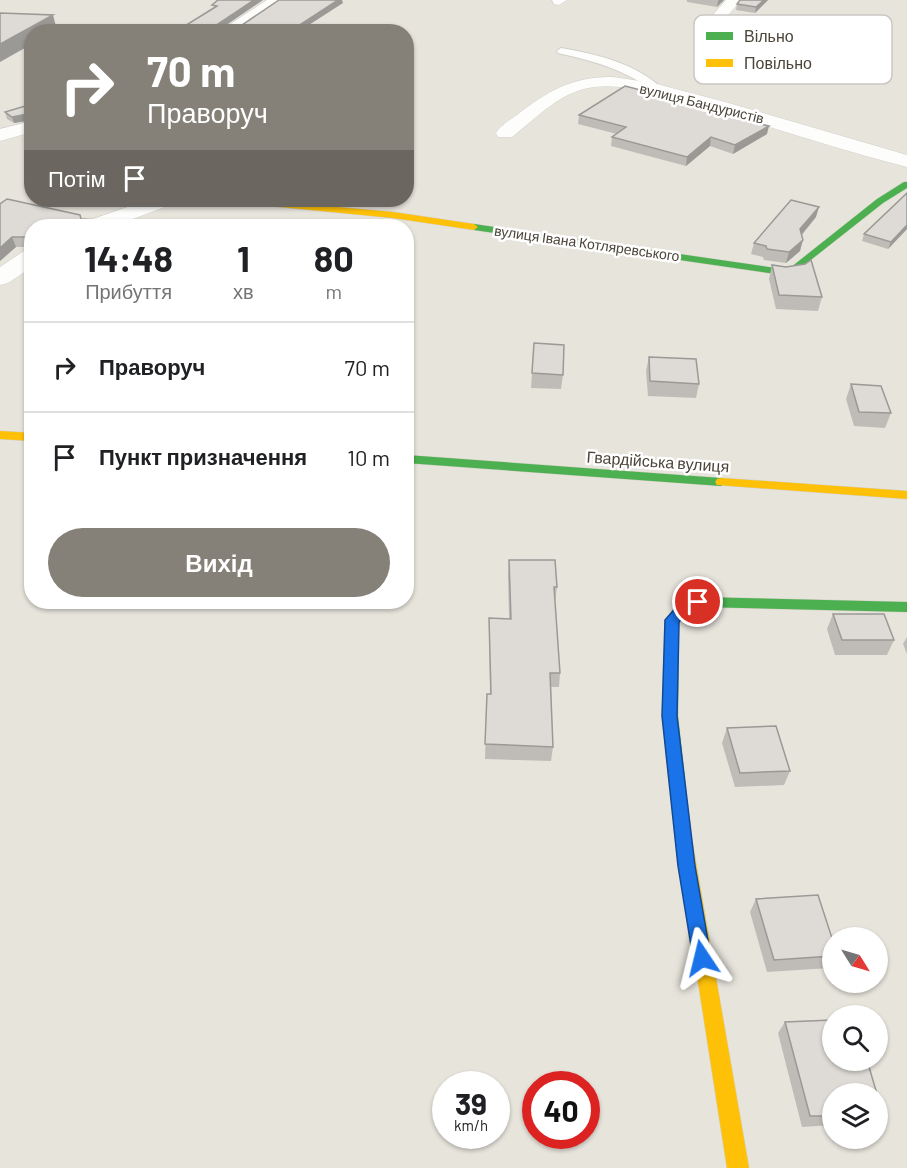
<!DOCTYPE html>
<html lang="uk">
<head>
<meta charset="utf-8">
<style>
	:root { --surface:#fff; --page:#f2f2f2; --text:#202124; --muted:#757577; --line:#e0e0e0; --accent:#868178 }
	body { margin:0; font-family:Barlow,sans-serif; background:var(--page); color:var(--text); height:100vh; display:flex; flex-direction:column; font-size:22px; white-space:nowrap }
	* { box-sizing:border-box; margin:0 }
	p { font-size:20px; color:var(--muted) }
	.icon { flex:none; width:33px; height:33px; fill:none; stroke:currentColor; stroke-width:2; stroke-linecap:round; stroke-linejoin:round }
	.map { position:relative; flex:1; overflow:hidden }
	.drawer { position:absolute; left:24px; top:219px; width:390px; height:390px; display:flex; flex-direction:column; background:var(--surface); border-radius:24px; box-shadow:0 2px 4px #0004 }
	.drawer>* { flex:none }
	.hud { position:absolute; left:24px; top:24px; width:390px; height:183px; border-radius:24px; box-shadow:0 2px 4px #0004; background:#868178; color:#fff; overflow:hidden }
	.needle { width:39px; rotate:127deg }
	.fabs { position:absolute; left:822px; top:927px; display:grid; gap:12px }
	.fabs a { display:grid; place-items:center; width:66px; height:66px; border-radius:50%; background:var(--surface); box-shadow:0 2px 4px #0004; font-size:30px }
	.speed { position:absolute; left:432px; top:1071px; display:flex; gap:12px; font-size:30px; font-weight:700; text-align:center }
	.speed>* { display:grid; place-content:center; width:78px; height:78px; border-radius:50%; background:var(--surface); box-shadow:0 2px 4px #0004; line-height:1 }
	.speed small { font-size:15px; font-weight:400 }
	.speed .limit { border:9px solid #d22; background:#fff; color:#111 }
	.pin { position:absolute; display:grid; place-items:center; width:51px; height:51px; color:#fff; margin:-26px; border:3px solid #fff; border-radius:50%; box-shadow:0 2px 6px #0007 }
	.me { position:absolute; width:66px; margin:-33px; rotate:350deg; stroke-linejoin:round; filter:drop-shadow(0 0 4px #0008) }
	.turn { display:flex; align-items:center; gap:21px; height:126px; padding:0 24px; font-size:27px }
	.turn .icon { width:78px; height:78px; stroke-width:2.5 }
	.turn b { display:block; font-size:42px; line-height:51px }
	.then { display:flex; align-items:center; height:57px; padding:0 24px; background:#0003; gap:12px; font-size:22px }
	.eta { display:flex; justify-content:space-evenly; align-items:center; height:102px; text-align:center }
	.eta b { font-size:36px; font-weight:700; line-height:42px }
	.primary-button { display:flex; gap:12px; margin-top:auto; padding:12px 24px }
	.primary-button a { flex:1; height:69px; border-radius:36px; background:var(--accent); color:#fff; font-size:24px; font-weight:700; line-height:69px; text-align:center }
	ul { padding:0; list-style:none }
	li { display:flex; align-items:center; gap:18px; height:90px; padding:0 24px; border-top:2px solid var(--line) }
	li div { flex:1 }
	li b { display:block; font-size:22px }
	li em { font-style:normal }
	.map>svg:first-child { display:block }
	.residential { fill:#e7e4dc; fill-rule:evenodd }
	.lines { fill:none; stroke-linecap:round; stroke-linejoin:round }
	.lane-casing { stroke:#d2d0cb; stroke-width:2 }
	.street-casing { stroke:#d2d0cb; stroke-width:1 }
	.fast-casing { stroke:#d3cfc5; stroke-width:1 }
	.slow-casing { stroke:#d3cfc5; stroke-width:1 }
	.lane { fill:#fdfdfc; fill-rule:evenodd }
	.street { fill:#fdfdfc; fill-rule:evenodd }
	.fast { fill:#4caf50; fill-rule:evenodd }
	.slow { fill:#ffc107; fill-rule:evenodd }
	.wall { fill:#bfbcb8 }
	.shaded-wall { fill:#9b9996 }
	.building { fill:#dedbd6; stroke:#9b9996; stroke-width:1.5 }
	.route { fill:#1a73e8; stroke:#114b97; stroke-width:1.5 }
	.labels { text-anchor:middle; dominant-baseline:central; stroke-width:5; stroke-linejoin:round; paint-order:stroke }
	.far-street-label { font-size:14px; fill:#4b4439; stroke:#fff }
	.street-label { font-size:16px; fill:#4b4439; stroke:#fff }
	.key { fill:#fff; stroke:#c9c7c4; stroke-width:1.5 }
	.key-label { font-size:16px; fill:#4b4439 }
</style>
</head>
<body>
<div class="map">
<svg width="907" height="1168" viewBox="0 0 907 1168">
	<rect width="100%" height="100%" fill="#f4f2ee"/>
	<path class="residential" d="M0,0H907V1168H0ZM32,32H406V200H32ZM32,226H406V602H32ZM832,938H878V982H832ZM832,1016H878V1060H832ZM446,1084H496V1136H446ZM536,1084H586V1136H536ZM832,1094H878V1138H832Z"/>
	<g class="lines">
		<defs>
			<path id="lane" d="M561,48C597,54 638,64 665,91L657,93C623,69 598,62 558,53L557,51Z"/>
			<g id="street">
				<path d="M267,0H284L237,32H218Z"/>
				<path d="M552,0H567L559,5L554,4Z"/>
				<path d="M726,0H741L724,20H714L711,17Z"/>
				<path d="M613,77L653,83L725,102L907,155V167C833,148 761,123 687,103C655,95 617,80 584,89C556,96 534,120 512,137H498L496,133C501,125 510,120 517,115C547,91 574,76 613,77Z"/>
				<path d="M32,121V132L0,141V129Z"/>
				<path d="M148,200H176L173,204L114,226H84L87,221Z"/>
				<path d="M32,249V267L8,283L0,285V267L24,251Z"/>
			</g>
			<g id="fast">
				<path d="M904,182H907V188L883,203L793,274L782,275L474,230L470,227L474,224L782,269L790,268L877,199Z"/>
				<path d="M406,455L721,478L727,482L721,486L406,463Z"/>
				<path d="M698,597L907,602V612L699,607L688,612L679,621L678,716L691,834L689,839L683,841L677,839L675,834L662,716L665,620L678,604Z"/>
			</g>
			<g id="slow">
				<path d="M234,200H259L393,212L474,224L478,227L474,230L393,218L238,203Z"/>
				<path d="M0,431L32,433V441L0,439Z"/>
				<path d="M721,478L907,491V499L717,485L715,482L717,479Z"/>
				<path d="M683,827L689,829L691,834L749,1168H727L675,834L677,829Z"/>
			</g>
		</defs>
		<use href="#lane" class="lane-casing"/>
		<use href="#street" class="street-casing"/>
		<use href="#fast" class="fast-casing"/>
		<use href="#slow" class="slow-casing"/>
		<use href="#lane" class="lane"/>
		<use href="#street" class="street"/>
		<use href="#fast" class="fast"/>
		<use href="#slow" class="slow"/>
	</g>
	<g class="wall">
		<path d="M687,0H724L717,7L687,2Z"/>
		<path d="M740,0H768L755,13L736,10L737,4Z"/>
		<path d="M32,104V120L14,123L7,119L5,112Z"/>
		<path d="M713,113L767,134L733,154L710,146L686,166L611,146L612,137L617,134L578,124L579,115Z"/>
		<path d="M907,193V229L888,249L862,241L864,234Z"/>
		<path d="M0,204L81,219L114,221L115,226H32V247H16L0,261Z"/>
		<path d="M816,217L802,235L800,251L786,263L764,260L763,257L751,254L754,243Z"/>
		<path d="M772,265L822,297L818,311L776,309L769,279Z"/>
		<path d="M534,343L563,375L561,389L531,388Z"/>
		<path d="M649,357L699,384L696,398L648,396L646,371Z"/>
		<path d="M851,384L891,413L885,428L854,426L846,399Z"/>
		<path d="M509,560L557,587L555,602L560,673L559,687H551L553,747L551,761L485,759L487,694H490L489,618L509,619L508,575Z"/>
		<path d="M833,614L894,640L887,655H835L827,629Z"/>
		<path d="M907,637V654L903,644Z"/>
		<path d="M727,728L790,771L784,785L735,787L722,743Z"/>
		<path d="M756,899L832,938V964L830,968L767,972L750,912Z"/>
		<path d="M785,1022L832,1094V1125L802,1127L778,1033Z"/>
		<path d="M878,1095L883,1114L878,1120Z"/>
	</g>
	<g class="shaded-wall">
		<path d="M254,0H263L216,32L215,26Z"/>
		<path d="M338,0H342L343,3L298,32H289Z"/>
		<path d="M719,0H724L717,7L718,1Z"/>
		<path d="M764,0H768L755,13L756,7Z"/>
		<path d="M53,15L57,30L54,32H32V44L0,62V44Z"/>
		<path d="M32,113V120L14,123L12,117Z"/>
		<path d="M769,126L767,134L733,154L735,145Z"/>
		<path d="M711,137L710,146L686,166L687,157Z"/>
		<path d="M819,207L816,217L797,240L800,229Z"/>
		<path d="M114,221L115,226H106Z"/>
		<path d="M907,225V229L888,249L891,242Z"/>
		<path d="M12,237L16,247L0,261V248Z"/>
		<path d="M803,240L800,251L786,263L789,252Z"/>
	</g>
	<g class="building">
		<path d="M218,0H254L215,26L217,29H236L279,0H338L289,32H175L217,6L212,5Z"/>
		<path d="M740,0H764L756,7L737,4Z"/>
		<path d="M0,13L53,15L0,44Z"/>
		<path d="M625,86L714,109L709,112L769,126L735,145L711,137L687,157L612,137L626,127L579,115Z"/>
		<path d="M32,104V113L12,117L5,112Z"/>
		<path d="M907,193V225L891,242L864,234Z"/>
		<path d="M7,199L80,215L81,219L114,221L106,226H32V242L30,237H12L0,248V204Z"/>
		<path d="M791,200L819,207L800,229L803,240L789,252L767,249L766,246L754,243Z"/>
		<path d="M811,260L822,297L779,295L772,265L786,267L805,264Z"/>
		<path d="M534,343L564,345L563,375L532,373Z"/>
		<path d="M649,357L696,359L699,384L650,381Z"/>
		<path d="M851,384L881,386L891,413L859,412Z"/>
		<path d="M509,560H555L557,587H554L560,673H550L553,747L485,744L487,694H491L489,618L511,619Z"/>
		<path d="M833,614H884L894,640H842Z"/>
		<path d="M776,726L790,771L740,773L727,728Z"/>
		<path d="M818,895L832,938V956L774,960L756,899Z"/>
		<path d="M832,1020V1060H867L877,1094H832V1116H810L785,1022Z"/>
		<path d="M878,1095L883,1114H878Z"/>
	</g>
	<path class="route" d="M698,597L705,602L703,606L688,611L679,622L677,716L695,866L711,958L709,965L702,968L696,965L693,958L678,866L662,716L665,620L679,604Z"/>
	<g class="labels">
		<g class="far-street-label">
			<text transform="translate(702 103) rotate(14)">вулиця Бандуристів</text>
			<text transform="translate(587 243) rotate(8)">вулиця Івана Котляревського</text>
		</g>
		<g class="street-label">
			<text transform="translate(658 461) rotate(4)">Гвардійська вулиця</text>
		</g>
	</g>
	<rect x="694" y="15" width="198" height="69" rx="9" class="key"/>
	<rect x="706" y="32" width="27" height="8" fill="#4caf50"/>
	<rect x="706" y="59" width="27" height="8" fill="#ffc107"/>
	<g class="key-label">
		<text x="744" y="42">Вільно</text>
		<text x="744" y="69">Повільно</text>
	</g>
</svg>
<div class="fabs">
<a><svg class="needle" viewBox="-14 -14 28 28"><path d="M0-13l5 13h-10z" fill="#e53935"/><path d="M0 13l5-13h-10z" fill="#757577"/></svg></a>
<a><svg class="icon" aria-label="search" viewBox="0 0 24 24"><circle cx="10" cy="10" r="6"/><path d="M15 15l6 6"/></svg></a>
<a><svg class="icon" aria-label="layers" viewBox="0 0 24 24"><path d="M12 4l9 5-9 5-9-5zM3 14l9 5 9-5"/></svg></a>
</div>
<div class="speed"><div>39<small>km/h</small></div><div class="limit">40</div></div>
<div class="pin" style="left:698px;top:602px;background:#d93025"><svg class="icon" aria-label="arrive" viewBox="0 0 24 24"><path d="M6 21V4h12l-3 4 3 4H6"/></svg></div>
<svg class="me" style="left:702px;top:958px" viewBox="-20 -20 40 40"><path d="M0-17L14 15 0 8-14 15z" fill="#1a73e8" stroke="#fff" stroke-width="4"/></svg>
<div class="hud">
<div class="turn"><svg class="icon" aria-label="right" viewBox="0 0 24 24"><path d="M7 20v-9h11M14 6l5 5-5 5"/></svg><div><b>70 m</b>Праворуч</div></div>
<div class="then">Потім<svg class="icon" aria-label="arrive" viewBox="0 0 24 24"><path d="M6 21V4h12l-3 4 3 4H6"/></svg></div>
</div>
<section class="drawer">
<div class="eta">
<div><b>14:48</b><p>Прибуття</p></div>
<div><b>1</b><p>хв</p></div>
<div><b>80</b><p>m</p></div>
</div>
<ul>
<li><svg class="icon" aria-label="right" viewBox="0 0 24 24"><path d="M7 20v-9h11M14 6l5 5-5 5"/></svg><div><b>Праворуч</b></div><em>70 m</em></li>
<li><svg class="icon" aria-label="arrive" viewBox="0 0 24 24"><path d="M6 21V4h12l-3 4 3 4H6"/></svg><div><b>Пункт призначення</b></div><em>10 m</em></li>
</ul>
<div class="primary-button"><a>Вихід</a></div>
</section>
</div>
</body>
</html>
